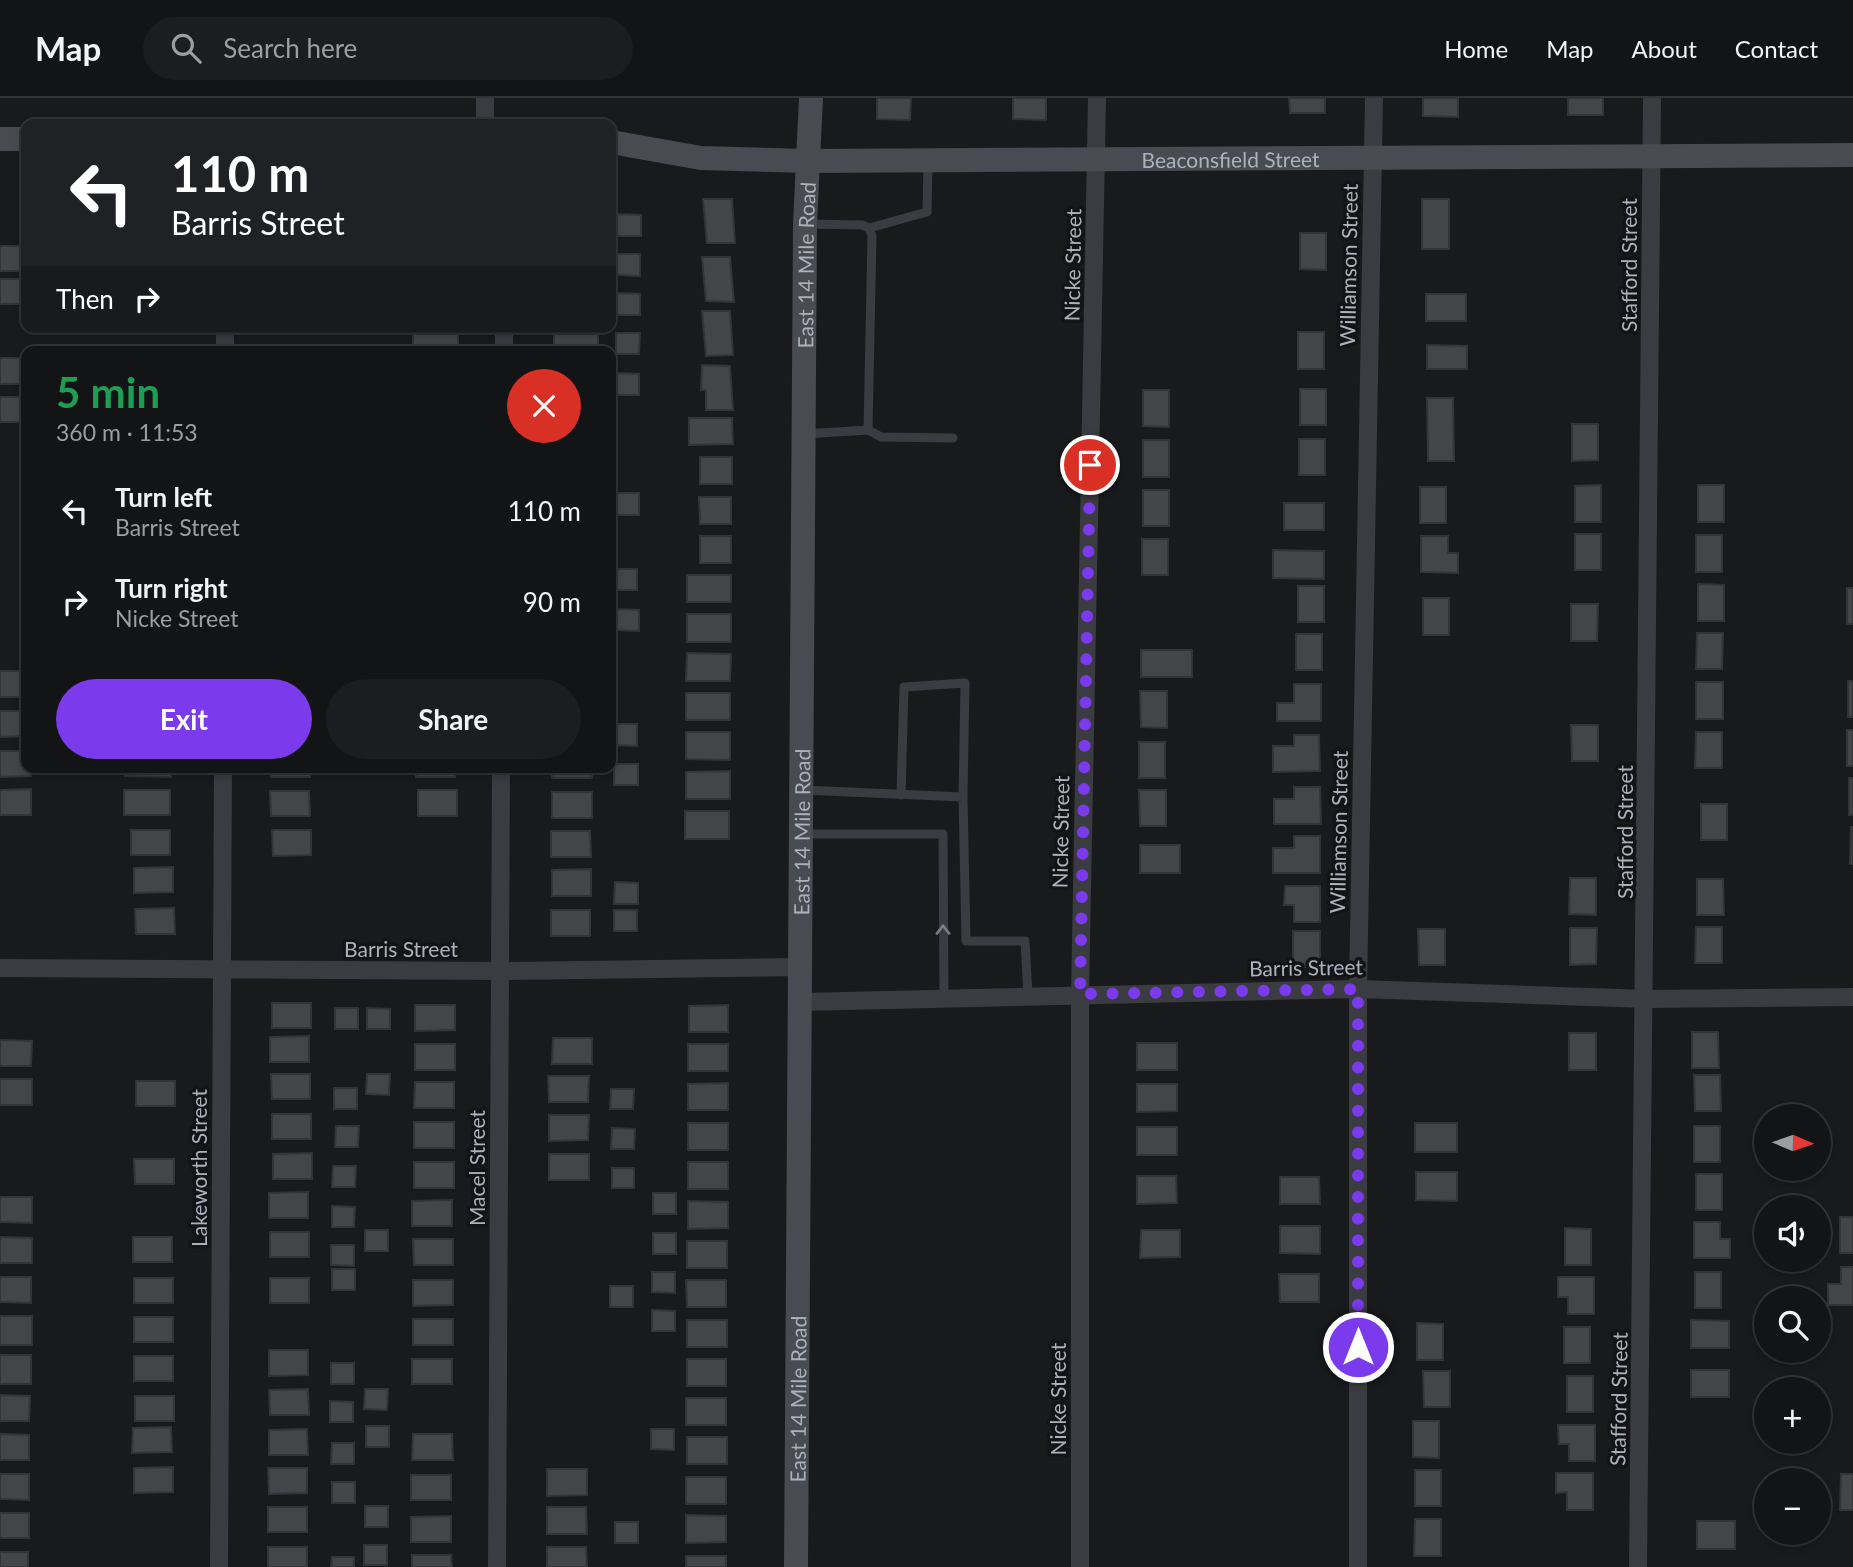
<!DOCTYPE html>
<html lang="en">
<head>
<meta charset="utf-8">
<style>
	:root { --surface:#131415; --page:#1c1d1e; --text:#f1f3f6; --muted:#9d9ea0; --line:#323334; --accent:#7c3aed }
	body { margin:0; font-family:Lato,sans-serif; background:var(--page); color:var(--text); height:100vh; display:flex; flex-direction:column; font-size:26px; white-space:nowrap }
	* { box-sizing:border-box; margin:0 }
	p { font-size:23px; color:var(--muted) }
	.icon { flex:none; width:38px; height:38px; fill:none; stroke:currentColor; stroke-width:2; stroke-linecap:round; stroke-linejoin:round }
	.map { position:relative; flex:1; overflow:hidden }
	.drawer { position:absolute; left:21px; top:248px; width:595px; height:427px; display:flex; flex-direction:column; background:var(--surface); border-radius:14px; box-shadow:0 4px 10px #0003,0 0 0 2px var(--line) }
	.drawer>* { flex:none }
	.guide { position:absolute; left:21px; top:21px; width:595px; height:214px; border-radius:14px; box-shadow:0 4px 10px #0003,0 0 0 2px var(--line); background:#202124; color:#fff; overflow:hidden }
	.needle { width:46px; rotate:92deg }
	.buttons { position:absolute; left:1754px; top:1006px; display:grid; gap:14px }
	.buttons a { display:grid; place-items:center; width:77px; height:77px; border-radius:50%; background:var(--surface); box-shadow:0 4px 10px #0003,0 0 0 2px var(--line); font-size:35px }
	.pin { position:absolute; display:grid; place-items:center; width:60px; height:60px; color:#fff; margin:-30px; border:4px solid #fff; border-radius:50%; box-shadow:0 2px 7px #0007 }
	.me { position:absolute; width:77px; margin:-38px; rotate:0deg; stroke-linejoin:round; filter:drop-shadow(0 0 5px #0008) }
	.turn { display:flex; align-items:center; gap:24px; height:147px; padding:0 35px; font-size:32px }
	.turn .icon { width:91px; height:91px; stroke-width:2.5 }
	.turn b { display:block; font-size:49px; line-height:60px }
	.then { display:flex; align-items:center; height:66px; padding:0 35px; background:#0003; gap:14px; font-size:26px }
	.round { display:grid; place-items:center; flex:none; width:74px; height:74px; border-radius:37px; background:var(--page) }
	.head { display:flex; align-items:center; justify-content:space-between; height:119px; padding:0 35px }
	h1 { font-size:42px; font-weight:700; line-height:52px; color:#1e9e55 }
	.primary-button { display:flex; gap:14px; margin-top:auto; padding:14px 35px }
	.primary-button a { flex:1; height:80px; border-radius:42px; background:var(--accent); color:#fff; font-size:28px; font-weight:700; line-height:80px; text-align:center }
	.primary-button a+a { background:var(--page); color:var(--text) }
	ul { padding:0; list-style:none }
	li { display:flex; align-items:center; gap:21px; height:91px; padding:0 35px }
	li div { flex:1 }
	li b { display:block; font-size:26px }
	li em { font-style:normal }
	header { display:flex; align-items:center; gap:42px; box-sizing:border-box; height:98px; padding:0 35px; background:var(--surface); border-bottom:2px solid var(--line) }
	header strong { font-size:33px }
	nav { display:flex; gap:38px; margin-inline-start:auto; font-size:24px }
	.search { width:490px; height:63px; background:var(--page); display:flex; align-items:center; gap:18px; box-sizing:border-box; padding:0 24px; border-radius:38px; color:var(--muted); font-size:26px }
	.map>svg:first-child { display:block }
	.building { fill:#434549; stroke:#333438; stroke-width:2 }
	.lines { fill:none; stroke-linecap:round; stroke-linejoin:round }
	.lane { stroke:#3a3c41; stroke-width:9 }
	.street { stroke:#3a3c41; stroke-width:18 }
	.secondary { stroke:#484b51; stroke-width:24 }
	.oneway { stroke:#797c84 }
	.route { stroke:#7c3aed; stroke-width:12; stroke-dasharray:0 21.6 }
	.labels { text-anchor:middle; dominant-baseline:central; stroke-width:7; stroke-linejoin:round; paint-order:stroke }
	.street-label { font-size:21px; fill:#acb1bb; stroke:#141417 }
</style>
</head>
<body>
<header>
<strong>Map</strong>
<div class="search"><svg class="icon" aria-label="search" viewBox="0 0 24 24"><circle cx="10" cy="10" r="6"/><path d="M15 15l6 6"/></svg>Search here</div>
<nav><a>Home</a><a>Map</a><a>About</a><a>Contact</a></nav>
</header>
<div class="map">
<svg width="1853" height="1469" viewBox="0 0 1853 1469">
	<rect width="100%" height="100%" fill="#191a1c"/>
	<g class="building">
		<path d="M877,0H911L910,22L877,21Z"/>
		<path d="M1013,0H1046V22L1013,21Z"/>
		<path d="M1289,0H1325V15H1290Z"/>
		<path d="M1423,0H1458V19L1423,18Z"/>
		<rect x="1568" y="0" width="35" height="17"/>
		<path d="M703,101H732L735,145H707Z"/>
		<rect x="1422" y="101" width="27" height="50"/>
		<path d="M617,116L641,117V138H617Z"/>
		<path d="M1300,135H1326V172L1300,171Z"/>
		<rect x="0" y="148" width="26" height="25"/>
		<path d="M617,156H640V178L617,177Z"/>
		<path d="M702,159H730L734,204L706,203Z"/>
		<rect x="0" y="181" width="26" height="25"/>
		<path d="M616,195L640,196V217H616Z"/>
		<rect x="1426" y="196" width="40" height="27"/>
		<path d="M702,213H730L733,257L706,258Z"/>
		<rect x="554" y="229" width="44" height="20"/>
		<rect x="413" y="230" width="45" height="24"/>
		<rect x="1298" y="234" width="26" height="37"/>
		<path d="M616,235H640L639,256H616Z"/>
		<path d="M1427,247L1467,248V271H1427Z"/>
		<rect x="0" y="260" width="26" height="26"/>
		<path d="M702,267L730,268L733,312H706V292H701Z"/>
		<path d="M616,275L639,276V297H616Z"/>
		<rect x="1300" y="291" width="26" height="36"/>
		<path d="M1143,292H1169V329L1143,328Z"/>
		<rect x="0" y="299" width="26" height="25"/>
		<path d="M1427,300H1453L1454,363H1428Z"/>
		<path d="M689,320H732L733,346L689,347Z"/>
		<path d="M1572,326H1598V362L1572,363Z"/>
		<rect x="1299" y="341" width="26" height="36"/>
		<rect x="1143" y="342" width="26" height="37"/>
		<rect x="700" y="359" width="32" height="27"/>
		<path d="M1601,387V424H1575V388Z"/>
		<rect x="1698" y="387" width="26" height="37"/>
		<rect x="1420" y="389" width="26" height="36"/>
		<rect x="1143" y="392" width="26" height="36"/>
		<rect x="615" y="395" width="24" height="22"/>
		<path d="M699,399H731V426H700Z"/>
		<rect x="1284" y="405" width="40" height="27"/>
		<rect x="1575" y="436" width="26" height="36"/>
		<rect x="1696" y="437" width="26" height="37"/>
		<rect x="700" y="438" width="31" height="27"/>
		<path d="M1421,438H1448V455H1458V475L1421,474Z"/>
		<rect x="1142" y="441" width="26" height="36"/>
		<path d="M1273,452L1324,453V481L1273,480Z"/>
		<rect x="613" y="471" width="24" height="21"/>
		<rect x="687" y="477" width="44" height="27"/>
		<path d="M1698,486L1724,487V523H1698Z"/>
		<rect x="1298" y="488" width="26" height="36"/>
		<rect x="1847" y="490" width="6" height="36"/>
		<rect x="1423" y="500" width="26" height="37"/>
		<path d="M1571,506H1598L1597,543H1571Z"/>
		<path d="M615,511L639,512V533L615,532Z"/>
		<rect x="687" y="516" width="44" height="28"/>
		<path d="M1697,535H1723L1722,571H1696Z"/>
		<rect x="1296" y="536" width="26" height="36"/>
		<rect x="1141" y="552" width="51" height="27"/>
		<path d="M687,555L731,556L730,583H686Z"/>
		<rect x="0" y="573" width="26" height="26"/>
		<rect x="1848" y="583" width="5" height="36"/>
		<rect x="1696" y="584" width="27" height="37"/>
		<path d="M1294,586H1321V623H1277V605H1294Z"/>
		<path d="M1140,593H1167V630L1141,629Z"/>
		<rect x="686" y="595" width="44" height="27"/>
		<path d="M0,613H26V638L0,639Z"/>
		<path d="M613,626H637V648L613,647Z"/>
		<path d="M1571,627H1598V663H1572Z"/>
		<rect x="1847" y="632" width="6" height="36"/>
		<path d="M686,634H730V662L686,661Z"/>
		<path d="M1696,634H1722V670H1695Z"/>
		<path d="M1294,637H1319L1320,673L1273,674V648H1294Z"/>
		<rect x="1139" y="644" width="26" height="36"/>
		<path d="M0,653H26V670H31V678L0,679Z"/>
		<rect x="614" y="666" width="24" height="21"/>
		<path d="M125,670H171V679L125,678Z"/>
		<rect x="271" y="670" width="39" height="9"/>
		<rect x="416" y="670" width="39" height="9"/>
		<rect x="552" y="670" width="40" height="10"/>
		<path d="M730,673V701H686V674Z"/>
		<rect x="1849" y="680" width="4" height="37"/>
		<path d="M1294,689H1320L1321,726H1274V701H1294Z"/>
		<path d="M31,691V717H0V692Z"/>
		<rect x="124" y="692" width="46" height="25"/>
		<rect x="418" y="692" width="39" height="26"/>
		<path d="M1139,692H1166V728H1140Z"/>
		<path d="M270,693H309L310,718H271Z"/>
		<rect x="552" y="694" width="40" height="26"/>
		<rect x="1701" y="706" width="26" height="36"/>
		<rect x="685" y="713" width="44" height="28"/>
		<path d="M1851,729H1853V766H1850Z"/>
		<rect x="131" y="732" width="39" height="25"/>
		<path d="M272,732H311V757L273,758Z"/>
		<path d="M551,733H590L591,759H551Z"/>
		<path d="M1294,738H1320V775H1273V750H1294Z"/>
		<rect x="1140" y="747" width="40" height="28"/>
		<path d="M173,769V794L134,795V770Z"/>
		<path d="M591,771V798H552V772Z"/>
		<path d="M1570,780H1596V817L1569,816Z"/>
		<path d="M1697,781H1723L1724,817H1697Z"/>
		<path d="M615,784L638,785V806H614Z"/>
		<path d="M1285,788H1320V824H1294V807H1284Z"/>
		<path d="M174,810L175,836H136L135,811Z"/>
		<rect x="551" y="812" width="39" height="26"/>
		<rect x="614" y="812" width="23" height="21"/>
		<path d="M1696,829H1722V865H1695Z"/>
		<path d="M1570,830H1597L1596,866L1570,867Z"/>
		<path d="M1418,831H1445V867H1419Z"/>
		<rect x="1293" y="833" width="27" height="36"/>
		<rect x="272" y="905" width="39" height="25"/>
		<path d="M415,907H455V932L415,933Z"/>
		<path d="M728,907V934H689V908Z"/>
		<rect x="335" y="910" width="23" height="21"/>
		<path d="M367,910L390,911V931H367Z"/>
		<path d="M1692,934H1718L1719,970H1692Z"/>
		<rect x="1569" y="935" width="27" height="37"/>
		<path d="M309,938V964H270V939Z"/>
		<path d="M553,940H592V966H552Z"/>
		<path d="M0,942L32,943L31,968H0Z"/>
		<rect x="1137" y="945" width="40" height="27"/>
		<rect x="415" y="946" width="40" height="26"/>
		<rect x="688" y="946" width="40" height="27"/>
		<path d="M271,976H310V1001H272Z"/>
		<path d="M367,976H390L389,997L366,996Z"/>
		<path d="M1694,977H1720L1721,1013H1695Z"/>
		<path d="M548,978H589L588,1004H549Z"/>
		<rect x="0" y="981" width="32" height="26"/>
		<rect x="136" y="983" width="39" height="25"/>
		<path d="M415,984H454V1010H414Z"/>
		<path d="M728,985V1012H688V986Z"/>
		<path d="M1137,986H1177V1013L1137,1014Z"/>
		<rect x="334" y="990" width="23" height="21"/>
		<path d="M611,991H634L633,1011H610Z"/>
		<rect x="272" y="1016" width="39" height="25"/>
		<path d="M549,1017H589L588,1042L549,1043Z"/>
		<rect x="414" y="1024" width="40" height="26"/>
		<rect x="688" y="1025" width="40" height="27"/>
		<rect x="1415" y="1025" width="42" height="29"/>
		<path d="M336,1028H359L358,1049H335Z"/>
		<rect x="1694" y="1028" width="26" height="36"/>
		<rect x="1137" y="1029" width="40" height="28"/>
		<path d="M612,1030L635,1031L634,1051H611Z"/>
		<path d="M312,1055V1081H273V1056Z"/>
		<rect x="549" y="1056" width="40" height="26"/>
		<path d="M134,1061H174V1086H135Z"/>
		<rect x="414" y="1064" width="40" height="26"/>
		<rect x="688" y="1064" width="40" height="27"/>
		<path d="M333,1068H356L355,1089H332Z"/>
		<rect x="612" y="1070" width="22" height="20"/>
		<path d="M1416,1074H1457V1103L1416,1102Z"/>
		<rect x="1696" y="1076" width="26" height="36"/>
		<path d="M1137,1078H1176L1177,1105L1137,1106Z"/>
		<path d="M1280,1079H1319L1320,1106H1280Z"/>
		<path d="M308,1094V1120H269V1095Z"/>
		<rect x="653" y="1095" width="23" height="21"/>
		<path d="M0,1099H32V1125L0,1124Z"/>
		<path d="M452,1102V1128H412V1103Z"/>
		<path d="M688,1103L728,1104V1130L688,1131Z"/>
		<path d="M332,1108L355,1109L354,1129H332Z"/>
		<rect x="1840" y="1119" width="13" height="36"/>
		<path d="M1694,1124H1720V1141H1730V1160H1694Z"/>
		<path d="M1280,1128H1320V1156L1280,1155Z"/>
		<path d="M1565,1130L1591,1131V1167H1565Z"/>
		<rect x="365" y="1132" width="23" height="21"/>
		<path d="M1141,1132H1180V1159L1140,1160Z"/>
		<rect x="270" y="1134" width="39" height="25"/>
		<rect x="653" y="1135" width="23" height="21"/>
		<path d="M0,1139L32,1140V1165H0Z"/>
		<rect x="133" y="1139" width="39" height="25"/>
		<path d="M413,1141H453V1167H414Z"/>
		<rect x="687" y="1143" width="40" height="27"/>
		<path d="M331,1147H354V1168L331,1167Z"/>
		<path d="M1841,1169H1853V1207H1828V1186H1841Z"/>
		<rect x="332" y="1171" width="23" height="21"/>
		<path d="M652,1174H675V1195L652,1194Z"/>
		<rect x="1695" y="1174" width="26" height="36"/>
		<path d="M1279,1176H1319V1204H1280Z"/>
		<path d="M0,1179H31V1205L0,1204Z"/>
		<path d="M1558,1179H1594V1216H1568V1199H1558Z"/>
		<rect x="134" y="1180" width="39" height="25"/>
		<rect x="270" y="1180" width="39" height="25"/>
		<path d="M413,1182H453V1207L413,1208Z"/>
		<path d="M686,1182H726V1209H687Z"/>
		<rect x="610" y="1188" width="23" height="21"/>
		<path d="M652,1212L675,1213V1233H652Z"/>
		<rect x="0" y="1218" width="32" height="29"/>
		<rect x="134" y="1219" width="39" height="25"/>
		<rect x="413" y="1221" width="40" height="26"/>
		<rect x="687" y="1222" width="40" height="27"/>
		<path d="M1691,1222L1729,1223V1250H1691Z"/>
		<path d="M1417,1225L1443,1226V1262H1417Z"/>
		<rect x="1564" y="1229" width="26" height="36"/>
		<path d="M269,1252H308V1277L269,1278Z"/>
		<rect x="0" y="1257" width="31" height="29"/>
		<rect x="134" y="1258" width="39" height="25"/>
		<rect x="412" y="1261" width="40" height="25"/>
		<rect x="687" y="1261" width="39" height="27"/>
		<rect x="331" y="1265" width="23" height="21"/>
		<rect x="1691" y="1272" width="38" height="27"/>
		<path d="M1423,1273H1450V1309H1424Z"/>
		<rect x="1567" y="1278" width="26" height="36"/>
		<path d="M308,1291L309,1317H270L269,1292Z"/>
		<path d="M365,1291H388L387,1312L364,1311Z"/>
		<path d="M0,1297L30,1298L29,1323H0Z"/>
		<rect x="135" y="1298" width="39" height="25"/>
		<rect x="686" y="1300" width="40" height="27"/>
		<path d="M330,1303L353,1304V1324H330Z"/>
		<path d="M1413,1323H1439V1360L1413,1359Z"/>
		<path d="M1558,1327H1595V1363H1569V1346H1559Z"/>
		<rect x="366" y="1328" width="23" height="21"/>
		<path d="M171,1329L172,1354L132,1355L133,1330Z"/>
		<path d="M307,1331L308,1357H269V1332Z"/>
		<path d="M651,1331H674V1352L651,1351Z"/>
		<path d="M0,1336L29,1337V1362H0Z"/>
		<path d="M413,1336H452L453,1362H412Z"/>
		<rect x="687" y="1339" width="40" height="27"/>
		<path d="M332,1345H354V1366H331Z"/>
		<path d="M173,1369V1394L134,1395V1370Z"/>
		<path d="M268,1370H307V1395L269,1396Z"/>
		<path d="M547,1371H587V1397L547,1398Z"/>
		<rect x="1415" y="1372" width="26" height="36"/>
		<path d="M1556,1375H1593V1412H1567V1394L1556,1395Z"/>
		<path d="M0,1376H29V1402L0,1401Z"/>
		<path d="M1841,1376H1853V1412H1840Z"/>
		<rect x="411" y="1377" width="40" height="25"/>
		<rect x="686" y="1379" width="40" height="27"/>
		<rect x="332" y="1384" width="23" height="21"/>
		<rect x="365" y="1408" width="23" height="21"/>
		<rect x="268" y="1409" width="39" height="25"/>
		<path d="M547,1409H586L587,1436H547Z"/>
		<rect x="0" y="1415" width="29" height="25"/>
		<path d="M686,1417L726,1418V1444L686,1445Z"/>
		<path d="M451,1418V1444H411V1419Z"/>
		<path d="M1415,1421H1441V1458H1414Z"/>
		<rect x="1697" y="1423" width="38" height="28"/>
		<rect x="615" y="1424" width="23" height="21"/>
		<rect x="364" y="1447" width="23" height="20"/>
		<rect x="268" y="1449" width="39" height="20"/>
		<path d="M547,1449H586L587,1469H547Z"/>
		<rect x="0" y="1454" width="28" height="15"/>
		<path d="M412,1457H451L452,1469H412Z"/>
		<rect x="686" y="1458" width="40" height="11"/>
		<path d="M332,1459H354V1469H331Z"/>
	</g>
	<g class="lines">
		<g class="lane">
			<path d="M869,130L927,114L928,65"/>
			<path d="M868,332L881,339L953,340"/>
			<path d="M805,336L868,332L872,138L869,130L862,127L807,126"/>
			<path d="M803,692L963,699L966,843H1025L1028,898"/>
			<path d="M901,697L904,589L965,585L963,699"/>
			<path d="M802,736H943L944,901"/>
		</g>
		<g class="street">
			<path d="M485,26V0"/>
			<path d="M225,254V229"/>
			<path d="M504,254V229"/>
			<path d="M0,870L499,873L801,869"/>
			<path d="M801,904L1358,891L1646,901L1853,899"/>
			<path d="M219,1469L223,670"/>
			<path d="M497,1469L501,670"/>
			<path d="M1080,1469V896L1097,0"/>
			<path d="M1358,1469V891L1374,0"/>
			<path d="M1638,1469L1652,0"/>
		</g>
		<g class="secondary">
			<path d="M0,41H26"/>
			<path id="s1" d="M611,44L701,60L810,63L1853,57"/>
			<path id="s2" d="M796,1469L805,126L811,0"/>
		</g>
	</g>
	<defs><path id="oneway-chevron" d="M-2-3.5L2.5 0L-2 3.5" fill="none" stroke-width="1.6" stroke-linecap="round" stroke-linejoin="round" transform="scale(1.75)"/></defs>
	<use class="oneway" href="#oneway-chevron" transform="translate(943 832) rotate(-90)"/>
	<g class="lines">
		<path class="route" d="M1090,367L1080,896L1358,891V1249"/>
	</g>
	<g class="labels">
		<g class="street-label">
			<text stroke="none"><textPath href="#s1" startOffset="621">Beaconsfield Street</textPath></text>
			<text transform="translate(1072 167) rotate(-89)">Nicke Street</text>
			<text transform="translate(1348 167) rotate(-89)">Williamson Street</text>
			<text transform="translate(1628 167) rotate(-90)">Stafford Street</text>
			<text stroke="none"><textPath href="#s2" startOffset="1302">East 14 Mile Road</textPath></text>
			<text stroke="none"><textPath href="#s2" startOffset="735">East 14 Mile Road</textPath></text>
			<text transform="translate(1060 734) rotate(-89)">Nicke Street</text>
			<text transform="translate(1338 734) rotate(-89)">Williamson Street</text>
			<text transform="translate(1624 734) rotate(-90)">Stafford Street</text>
			<text x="401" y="850">Barris Street</text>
			<text transform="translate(1306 869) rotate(-1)">Barris Street</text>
			<text transform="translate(198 1070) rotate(-90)">Lakeworth Street</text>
			<text transform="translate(476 1070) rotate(-90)">Macel Street</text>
			<text stroke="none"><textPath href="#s2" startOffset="168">East 14 Mile Road</textPath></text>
			<text transform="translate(1057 1301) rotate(-90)">Nicke Street</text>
			<text transform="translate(1618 1301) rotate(-89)">Stafford Street</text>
		</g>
	</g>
</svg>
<div class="buttons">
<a><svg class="needle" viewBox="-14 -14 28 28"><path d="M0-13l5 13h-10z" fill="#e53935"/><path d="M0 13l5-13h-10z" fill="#9d9ea0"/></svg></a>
<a><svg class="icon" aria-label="sound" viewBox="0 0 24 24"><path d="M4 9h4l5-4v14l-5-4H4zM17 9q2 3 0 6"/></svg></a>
<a><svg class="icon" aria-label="search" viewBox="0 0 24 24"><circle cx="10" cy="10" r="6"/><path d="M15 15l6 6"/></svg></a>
<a>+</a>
<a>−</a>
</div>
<div class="pin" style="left:1090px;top:367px;background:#d93025"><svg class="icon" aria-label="arrive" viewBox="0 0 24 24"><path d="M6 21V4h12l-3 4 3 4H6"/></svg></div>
<svg class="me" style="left:1358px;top:1249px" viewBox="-20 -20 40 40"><circle r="17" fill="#7c3aed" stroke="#fff" stroke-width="3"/><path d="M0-11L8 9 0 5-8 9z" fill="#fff"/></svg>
<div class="guide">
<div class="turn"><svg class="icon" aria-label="left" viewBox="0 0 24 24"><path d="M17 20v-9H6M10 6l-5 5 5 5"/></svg><div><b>110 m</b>Barris Street</div></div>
<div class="then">Then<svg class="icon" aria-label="right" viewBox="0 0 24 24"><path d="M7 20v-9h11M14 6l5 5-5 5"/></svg></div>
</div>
<section class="drawer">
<div class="head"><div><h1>5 min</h1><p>360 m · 11:53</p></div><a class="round" style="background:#d93025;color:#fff"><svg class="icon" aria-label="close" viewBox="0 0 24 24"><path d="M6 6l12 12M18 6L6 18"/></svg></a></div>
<ul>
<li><svg class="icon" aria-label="left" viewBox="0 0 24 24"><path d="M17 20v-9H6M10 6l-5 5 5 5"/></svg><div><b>Turn left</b><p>Barris Street</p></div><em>110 m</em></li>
<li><svg class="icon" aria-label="right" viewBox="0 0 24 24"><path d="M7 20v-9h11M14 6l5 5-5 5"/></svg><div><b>Turn right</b><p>Nicke Street</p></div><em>90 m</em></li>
</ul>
<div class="primary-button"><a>Exit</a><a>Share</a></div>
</section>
</div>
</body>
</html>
